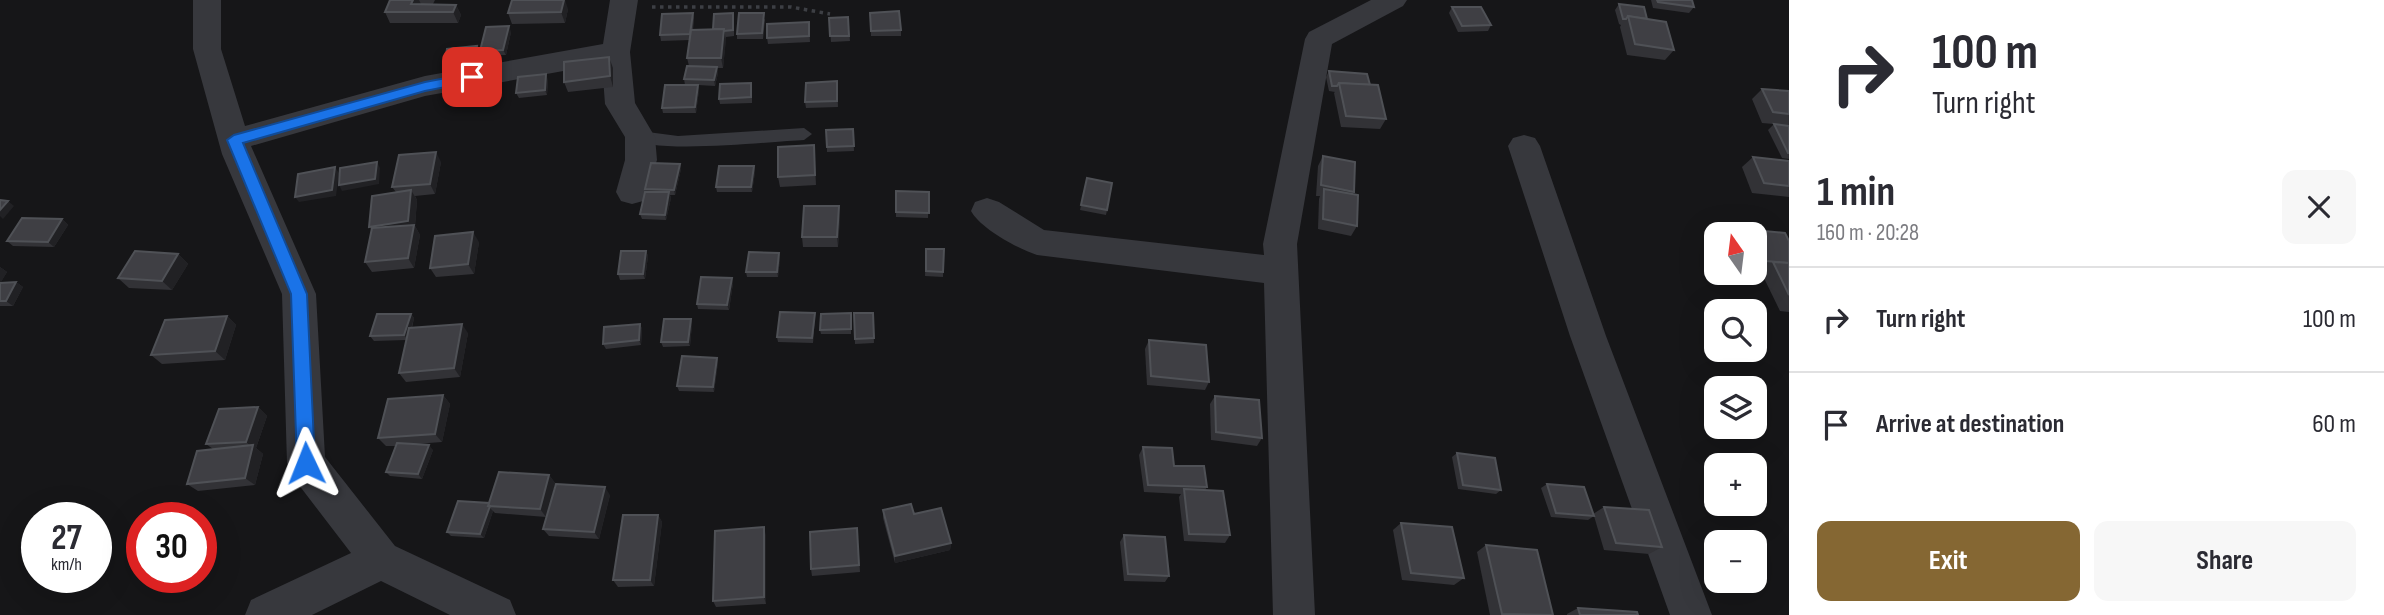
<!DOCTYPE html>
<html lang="en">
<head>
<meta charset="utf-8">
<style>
	:root { --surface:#fff; --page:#f7f7f7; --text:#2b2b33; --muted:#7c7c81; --line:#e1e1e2; --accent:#856733 }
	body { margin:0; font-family:"Sofia Sans Condensed",sans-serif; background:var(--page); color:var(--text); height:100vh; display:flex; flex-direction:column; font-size:26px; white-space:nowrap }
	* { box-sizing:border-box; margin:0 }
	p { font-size:23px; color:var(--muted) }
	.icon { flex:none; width:38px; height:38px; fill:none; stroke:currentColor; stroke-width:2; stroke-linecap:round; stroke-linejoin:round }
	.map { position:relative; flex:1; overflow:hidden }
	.sheet { display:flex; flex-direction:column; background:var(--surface); width:595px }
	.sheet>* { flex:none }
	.top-card { background:#fff; color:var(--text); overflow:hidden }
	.needle { width:46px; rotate:346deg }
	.buttons { position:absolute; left:1704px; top:222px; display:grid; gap:14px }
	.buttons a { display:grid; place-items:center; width:63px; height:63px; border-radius:14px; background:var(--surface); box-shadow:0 7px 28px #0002; font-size:35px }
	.speed { position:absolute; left:21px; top:502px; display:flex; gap:14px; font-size:35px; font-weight:700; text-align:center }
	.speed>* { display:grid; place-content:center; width:91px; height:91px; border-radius:50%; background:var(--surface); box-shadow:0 7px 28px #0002; line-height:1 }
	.speed small { font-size:18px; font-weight:400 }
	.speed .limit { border:10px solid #d22; background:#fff; color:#111 }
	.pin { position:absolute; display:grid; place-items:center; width:60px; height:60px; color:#fff; margin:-30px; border-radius:14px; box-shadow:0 4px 10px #0006 }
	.me { position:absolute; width:77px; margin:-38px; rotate:358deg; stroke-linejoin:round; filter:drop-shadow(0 0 5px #0008) }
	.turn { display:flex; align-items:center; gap:24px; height:147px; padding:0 28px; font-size:32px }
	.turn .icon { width:91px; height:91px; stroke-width:2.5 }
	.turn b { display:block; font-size:49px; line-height:60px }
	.round { display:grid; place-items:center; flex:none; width:74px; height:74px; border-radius:14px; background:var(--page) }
	.overview { display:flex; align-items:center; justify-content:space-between; height:119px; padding:0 28px }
	h1 { font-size:42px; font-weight:700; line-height:52px }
	.action { display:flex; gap:14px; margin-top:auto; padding:14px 28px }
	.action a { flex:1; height:80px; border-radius:14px; background:var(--accent); color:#fff; font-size:28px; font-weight:700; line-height:80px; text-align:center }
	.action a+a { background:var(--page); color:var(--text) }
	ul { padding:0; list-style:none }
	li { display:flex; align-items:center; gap:21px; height:105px; padding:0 28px; border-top:2px solid var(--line) }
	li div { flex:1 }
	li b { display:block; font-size:26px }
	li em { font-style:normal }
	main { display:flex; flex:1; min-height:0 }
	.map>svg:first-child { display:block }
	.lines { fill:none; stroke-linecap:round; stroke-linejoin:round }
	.path { stroke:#3d3f44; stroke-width:3.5; stroke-dasharray:3.5 4.5; stroke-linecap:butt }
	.service { fill:#37383d; fill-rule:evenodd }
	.minor { fill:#37383d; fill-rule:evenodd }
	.wall { fill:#323236 }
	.shaded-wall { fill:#212124 }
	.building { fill:#3f3f44; stroke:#4f5156; stroke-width:2 }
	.route { fill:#1a73e8; stroke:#114b97; stroke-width:2 }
</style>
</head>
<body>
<main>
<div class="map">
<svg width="1789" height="615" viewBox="0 0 1789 615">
	<rect width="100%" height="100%" fill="#161618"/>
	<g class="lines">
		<path class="path" d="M652,7H791L830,14"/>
		<path class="service" d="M804,128L812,134L804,140C776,141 646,156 632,137L640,131L678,136Z"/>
		<g class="minor">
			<path d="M193,0H221V49L245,126L425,76L603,44L610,0H638L630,52L635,103L655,137L657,160L643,201L632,204L621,201L616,192L625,160V137L605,104L602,64L425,96L251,146L316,294L325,457L395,546L510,600L516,615H450L381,581L312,615H245L251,600L351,553L292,476L287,463L282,294L222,154L193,49Z"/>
			<path d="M1371,0H1407L1403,6L1332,44L1297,244L1315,615H1273L1264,283L1037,255C1018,249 980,228 971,211L975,202L987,198L999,202L1044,230L1264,255L1263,244L1305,39L1309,32Z"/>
			<path d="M1524,135L1535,138L1540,146L1606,336L1712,615H1670L1570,336L1508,146L1513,138Z"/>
		</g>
	</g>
	<g class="wall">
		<path d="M390,0H435L433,4H421L456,5L461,15L458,23H390L385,12Z"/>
		<path d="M1651,0H1692L1694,7L1689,13L1653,8Z"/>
		<path d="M1619,4L1647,19L1674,50L1665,60L1627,55L1620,27L1621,25L1619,24L1615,10Z"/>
		<path d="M1452,7L1491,25L1488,31L1458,32L1449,13Z"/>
		<path d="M568,9L565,23L512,24L508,13Z"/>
		<path d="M693,13L694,18L693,30L713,29L734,19V36L726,37L723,68H717L718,73L715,86L698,85L699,90L696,113H663L662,108L685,85L684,79L689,66L687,58L690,40L661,41L660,35Z"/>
		<path d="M870,13L901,30V36H871Z"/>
		<path d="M848,17L850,41L831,42L829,18Z"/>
		<path d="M765,19L763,39H737V34Z"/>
		<path d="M809,22L810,42L768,44L767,38Z"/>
		<path d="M511,32L506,55L482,56L480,51Z"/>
		<path d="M479,52L476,69L446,71L444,66Z"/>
		<path d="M613,68V87L568,92L564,82Z"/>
		<path d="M1329,71L1386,119L1380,129L1341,127L1334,93L1335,92L1329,91L1326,77Z"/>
		<path d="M548,80L547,95L519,98L516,93Z"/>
		<path d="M837,81L838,107L806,108L805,102Z"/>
		<path d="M752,88V103L720,104L719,99Z"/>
		<path d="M1762,89L1789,91V159L1782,158L1768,130L1774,124L1762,123L1752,99Z"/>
		<path d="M853,129L854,151L827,152V147Z"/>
		<path d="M814,145L816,185L780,187L778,177Z"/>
		<path d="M1323,156L1354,192L1353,194L1357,226L1351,236L1318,229L1319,199L1320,196H1316L1318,166Z"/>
		<path d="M1753,157L1789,161V197L1752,193L1742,167Z"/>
		<path d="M441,162L435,194L415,196L417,200L415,226L420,235L414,268L372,272L365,262L396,192L392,187Z"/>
		<path d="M680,164L681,169L675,195H670L671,198L666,220L642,219L640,214L646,192L645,189Z"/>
		<path d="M754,166L755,172L752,192H717L716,187Z"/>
		<path d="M1087,178L1107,210L1106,215L1080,210Z"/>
		<path d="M896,191L929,192L928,218L896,217Z"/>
		<path d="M840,216L838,247H803L802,237Z"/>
		<path d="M62,219L68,225L54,247L13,246L7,241Z"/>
		<path d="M1753,230L1789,241V312L1780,311L1761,272L1767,267L1760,266L1755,254V234H1747Z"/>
		<path d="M479,242L474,274L436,277L430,268Z"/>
		<path d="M926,249H944L943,277L925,276Z"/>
		<path d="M646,251L648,256L645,279L620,280L618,274Z"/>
		<path d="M178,254L188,264L172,290L129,288L118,278Z"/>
		<path d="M780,258L778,277H747L746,272Z"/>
		<path d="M0,267L7,272L0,283L16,282L23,287L13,306H0Z"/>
		<path d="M733,283L729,310L698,309L697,304Z"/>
		<path d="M851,313V334H821L820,330Z"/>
		<path d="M854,313H873L874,343L855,344Z"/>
		<path d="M411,314L414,318L412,328L468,333L460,377L406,382L399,373L406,340L374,341L370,336Z"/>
		<path d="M227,316L236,325L225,360L162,364L151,355Z"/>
		<path d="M815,318L813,343L778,342L777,337Z"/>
		<path d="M691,319L692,324L690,346L663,347L661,342Z"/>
		<path d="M640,324L642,329L641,345L606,349L603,344Z"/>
		<path d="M1149,340L1209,382L1205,390L1147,385L1145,349Z"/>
		<path d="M717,358L718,362L714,392L679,391L677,386Z"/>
		<path d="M443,395L450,404L442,442L415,444L433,450L422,479L390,476L386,472L396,446H386L378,438Z"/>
		<path d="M1215,396L1262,438L1257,446L1211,440L1210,404Z"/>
		<path d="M258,407L267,416L256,448L263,454L255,485L198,491L187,484L213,449L206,444Z"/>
		<path d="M1143,447L1207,487L1205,490L1230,535L1225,543L1184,541L1179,497L1181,494L1144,492L1139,455Z"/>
		<path d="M1457,453L1501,490L1496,494L1458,489L1452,457Z"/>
		<path d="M549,475L555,483L546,517L495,513L493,511L484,538L451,536L447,532L489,503Z"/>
		<path d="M1547,484L1593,514L1604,507L1662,547L1649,554L1604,550L1594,516L1588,520L1551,517L1541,488Z"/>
		<path d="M610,495L599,539L549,536L543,529Z"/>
		<path d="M883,510L914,514L951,543L950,550L895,563L883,518Z"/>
		<path d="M658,515L662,522L654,586L618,587L613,580Z"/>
		<path d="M1401,523L1464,578L1454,585L1402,580L1393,530Z"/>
		<path d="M857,528L860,572L812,576L811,569Z"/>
		<path d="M766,535V604L716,607L713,601Z"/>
		<path d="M1124,535L1169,576L1165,582L1124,581L1120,542Z"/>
		<path d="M1486,545L1553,615H1490L1477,552Z"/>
		<path d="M149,578H195L193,582L154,583L148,580Z"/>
		<path d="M1578,608L1638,615H1567V614Z"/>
	</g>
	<g class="shaded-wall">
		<path d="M413,0H419L421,4L418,12L411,4Z"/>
		<path d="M564,0H565L568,9L565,23L561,12Z"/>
		<path d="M456,5L461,15L458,23L453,12Z"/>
		<path d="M509,26L511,32L506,55L503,50Z"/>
		<path d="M724,29L726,40L723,68L721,58Z"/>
		<path d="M477,46L479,52L476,69L474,63Z"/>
		<path d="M609,57L613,68V87L610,76Z"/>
		<path d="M717,67L718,73L715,86L714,80Z"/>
		<path d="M546,74L548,80L547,95L545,90Z"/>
		<path d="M698,85L699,90L696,113L695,107Z"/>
		<path d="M436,152L441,162L435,194L430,184Z"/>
		<path d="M377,162L380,168L379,184L342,191L339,185Z"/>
		<path d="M680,164L681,169L675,195L674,190Z"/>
		<path d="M754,166L755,172L752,192L751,187Z"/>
		<path d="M335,167L339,173L336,196L299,202L295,197Z"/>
		<path d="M411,190L417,200L415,226L420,235L414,268L408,258L376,237L369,227Z"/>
		<path d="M669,192L671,198L666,220L665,215Z"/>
		<path d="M8,201L14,206L3,219L0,216V210Z"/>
		<path d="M839,206L840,216L838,247L837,237Z"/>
		<path d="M62,219L68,225L54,247L48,242Z"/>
		<path d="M473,232L479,242L474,274L468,264Z"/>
		<path d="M646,251L648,256L645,279L643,274Z"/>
		<path d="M779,253L780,258L778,277L777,272Z"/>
		<path d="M178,254L188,264L172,290L162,281Z"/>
		<path d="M0,267L7,272L0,284Z"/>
		<path d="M732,278L733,283L729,310L727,305Z"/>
		<path d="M16,282L23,287L13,306L6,301Z"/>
		<path d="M411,314L414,318L408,340L404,335Z"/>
		<path d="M227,316L236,325L225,360L215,351Z"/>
		<path d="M691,319L692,324L690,346L688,342Z"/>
		<path d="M462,324L468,333L460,377L454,368Z"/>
		<path d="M640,324L642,329L641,345L639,340Z"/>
		<path d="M717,358L718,362L714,392L713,387Z"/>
		<path d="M443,395L450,404L442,442L435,434Z"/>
		<path d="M258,407L267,416L256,448L263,454L255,485L245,478L253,448L246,442Z"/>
		<path d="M429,445L433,450L422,479L418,474Z"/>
		<path d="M549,475L555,483L546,517L540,509Z"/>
		<path d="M605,487L610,495L599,539L594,532Z"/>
		<path d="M489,507L493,511L484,538L480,534Z"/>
		<path d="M658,515L662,522L654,586L650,580Z"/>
		<path d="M764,527L766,535V604L764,597Z"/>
		<path d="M201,542L207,546L201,561Z"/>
		<path d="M951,543L950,550L895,563V556Z"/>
		<path d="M187,578H195L193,582L186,579Z"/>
	</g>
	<g class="building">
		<path d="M390,0H413L411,4L456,5L453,12H385Z"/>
		<path d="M512,0H564L561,12L508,13Z"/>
		<path d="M1657,0H1692L1694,7L1658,2Z"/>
		<path d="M1619,4L1644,7L1647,19L1628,16L1626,19H1623Z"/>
		<path d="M1452,7H1481L1491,25L1462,26Z"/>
		<path d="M899,11L901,30L871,31L870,13Z"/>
		<path d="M693,13L690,34L660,35L662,14Z"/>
		<path d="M733,13V30L724,31V29H713L714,14Z"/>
		<path d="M739,13H764L762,33L737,34Z"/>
		<path d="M1628,16L1666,22L1674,50L1635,44Z"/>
		<path d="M848,17L849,36H830L829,18Z"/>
		<path d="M809,22V36L767,38V24Z"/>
		<path d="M509,26L503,50L480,51L486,27Z"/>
		<path d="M724,29L721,58H687L691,30Z"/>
		<path d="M477,46L474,63L444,66L447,49Z"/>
		<path d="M609,57L610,76L564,82V62Z"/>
		<path d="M687,66L717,67L714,80L684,79Z"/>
		<path d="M1329,71L1367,74L1370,85L1339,83L1337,86H1332Z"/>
		<path d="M546,74L545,90L516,93L518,77Z"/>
		<path d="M837,81V101L805,102L806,83Z"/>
		<path d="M751,83V97L719,99L720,84Z"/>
		<path d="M1339,83L1378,85L1386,119L1346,116Z"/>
		<path d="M665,85H698L695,107L662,108Z"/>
		<path d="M1762,89L1789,91V114L1773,112Z"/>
		<path d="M1774,124L1789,126V153H1788Z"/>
		<path d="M853,129L854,146L827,147L826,130Z"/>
		<path d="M814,145L815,175L778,177V147Z"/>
		<path d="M436,152L430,184L392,187L399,155Z"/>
		<path d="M1323,156L1355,162L1354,192L1321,185Z"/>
		<path d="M1753,157L1789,161V186L1764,183Z"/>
		<path d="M377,162L375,179L339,185L340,168Z"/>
		<path d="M651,163L680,164L674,190L645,189Z"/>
		<path d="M719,166H754L751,187H716Z"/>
		<path d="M335,167L332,190L295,197L298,174Z"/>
		<path d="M1087,178L1112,183L1107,210L1081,205Z"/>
		<path d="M1324,189L1358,195L1357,226L1323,219Z"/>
		<path d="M411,190L408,221L369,227L372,196Z"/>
		<path d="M896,191L929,192V213L896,212Z"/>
		<path d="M645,192H669L665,215L640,214Z"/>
		<path d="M0,200L8,201L0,210Z"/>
		<path d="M804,206H839L837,237H802Z"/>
		<path d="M22,218L62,219L48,242L7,241Z"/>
		<path d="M414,225L408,258L365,262L372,228Z"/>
		<path d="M1753,230L1785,233L1789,241V263L1766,261Z"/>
		<path d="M473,232L468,264L430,268L435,236Z"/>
		<path d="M926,249H944L943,272L926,271Z"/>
		<path d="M135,251L178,254L162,281L118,278Z"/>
		<path d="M621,251H646L643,274H618Z"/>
		<path d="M749,252L779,253L777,272H746Z"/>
		<path d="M1773,262L1789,263V295Z"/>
		<path d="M701,277L732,278L727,305L697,304Z"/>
		<path d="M16,282L6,301H0V283Z"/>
		<path d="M780,312L815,313L812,338L777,337Z"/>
		<path d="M851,313V329L820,330L821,314Z"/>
		<path d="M854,313H873L874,338L855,339Z"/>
		<path d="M377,314H411L404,335L370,336Z"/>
		<path d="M227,316L215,351L151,355L165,320Z"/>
		<path d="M664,319H691L688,342H661Z"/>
		<path d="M462,324L454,368L399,373L409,328Z"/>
		<path d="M640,324L639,340L603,344L604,327Z"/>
		<path d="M1149,340L1206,345L1209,382L1151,376Z"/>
		<path d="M682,356L717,358L713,387L677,386Z"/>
		<path d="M443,395L435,434L378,438L388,399Z"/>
		<path d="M1215,396L1259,400L1262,438L1216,432Z"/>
		<path d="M258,407L246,442L206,444L219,409Z"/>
		<path d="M397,443L429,445L418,474L386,472Z"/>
		<path d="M253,445L245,478L187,484L197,451Z"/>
		<path d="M1143,447L1172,448L1174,466H1204L1207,487L1148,485Z"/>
		<path d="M1457,453L1495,458L1501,490L1463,485Z"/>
		<path d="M499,472L549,475L540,509L488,506Z"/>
		<path d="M556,484L605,487L594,532L543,529Z"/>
		<path d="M1547,484L1584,487L1594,516L1556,513Z"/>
		<path d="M1184,489L1223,491L1230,535L1189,534Z"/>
		<path d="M458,501L489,503L488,506H490L480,534L447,532Z"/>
		<path d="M911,504L914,514L941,508L951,543L895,556L883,510Z"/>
		<path d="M1604,507L1649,510L1662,547L1616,543Z"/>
		<path d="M623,515H658L650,580H613Z"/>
		<path d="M1401,523L1452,527L1464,578L1411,573Z"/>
		<path d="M764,527V597L713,601L715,531Z"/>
		<path d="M857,528L859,565L811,569L810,532Z"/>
		<path d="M1124,535L1165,537L1169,576L1128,574Z"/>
		<path d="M1486,545L1537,550L1553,615L1502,614Z"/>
		<path d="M149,578H187L186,579L148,580Z"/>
		<path d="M1578,608L1637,612L1638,615H1580Z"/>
	</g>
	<path class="route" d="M472,73L477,74V81L425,91L243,143L307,294L315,463L312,468L306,471L300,468L297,463L291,294L227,140L234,135L425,82Z"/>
</svg>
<div class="buttons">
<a><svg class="needle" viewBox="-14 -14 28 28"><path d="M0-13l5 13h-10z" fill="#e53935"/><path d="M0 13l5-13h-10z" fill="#7c7c81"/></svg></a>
<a><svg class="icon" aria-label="search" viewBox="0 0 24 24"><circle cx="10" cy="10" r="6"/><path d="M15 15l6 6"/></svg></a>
<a><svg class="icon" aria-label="layers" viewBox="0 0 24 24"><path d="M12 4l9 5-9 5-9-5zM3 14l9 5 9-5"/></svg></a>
<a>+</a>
<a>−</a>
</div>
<div class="speed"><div>27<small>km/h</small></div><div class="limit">30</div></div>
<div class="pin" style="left:472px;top:77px;background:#d93025"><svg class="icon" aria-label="arrive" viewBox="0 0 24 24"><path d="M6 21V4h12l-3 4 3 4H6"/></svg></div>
<svg class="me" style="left:306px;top:463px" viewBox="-20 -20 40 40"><path d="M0-17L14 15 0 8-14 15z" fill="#1a73e8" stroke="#fff" stroke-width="4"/></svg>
</div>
<section class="sheet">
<div class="top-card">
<div class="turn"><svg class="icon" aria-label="right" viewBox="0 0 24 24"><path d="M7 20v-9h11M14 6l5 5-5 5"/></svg><div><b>100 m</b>Turn right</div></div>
</div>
<div class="overview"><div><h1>1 min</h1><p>160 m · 20:28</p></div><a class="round"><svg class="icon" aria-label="close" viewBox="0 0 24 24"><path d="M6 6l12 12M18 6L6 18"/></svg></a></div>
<ul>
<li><svg class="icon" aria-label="right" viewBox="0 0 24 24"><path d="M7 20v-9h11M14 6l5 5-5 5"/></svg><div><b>Turn right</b></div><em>100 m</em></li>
<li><svg class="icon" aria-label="arrive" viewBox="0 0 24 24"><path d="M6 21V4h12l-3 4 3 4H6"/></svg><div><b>Arrive at destination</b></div><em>60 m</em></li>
</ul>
<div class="action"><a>Exit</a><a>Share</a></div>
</section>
</main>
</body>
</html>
